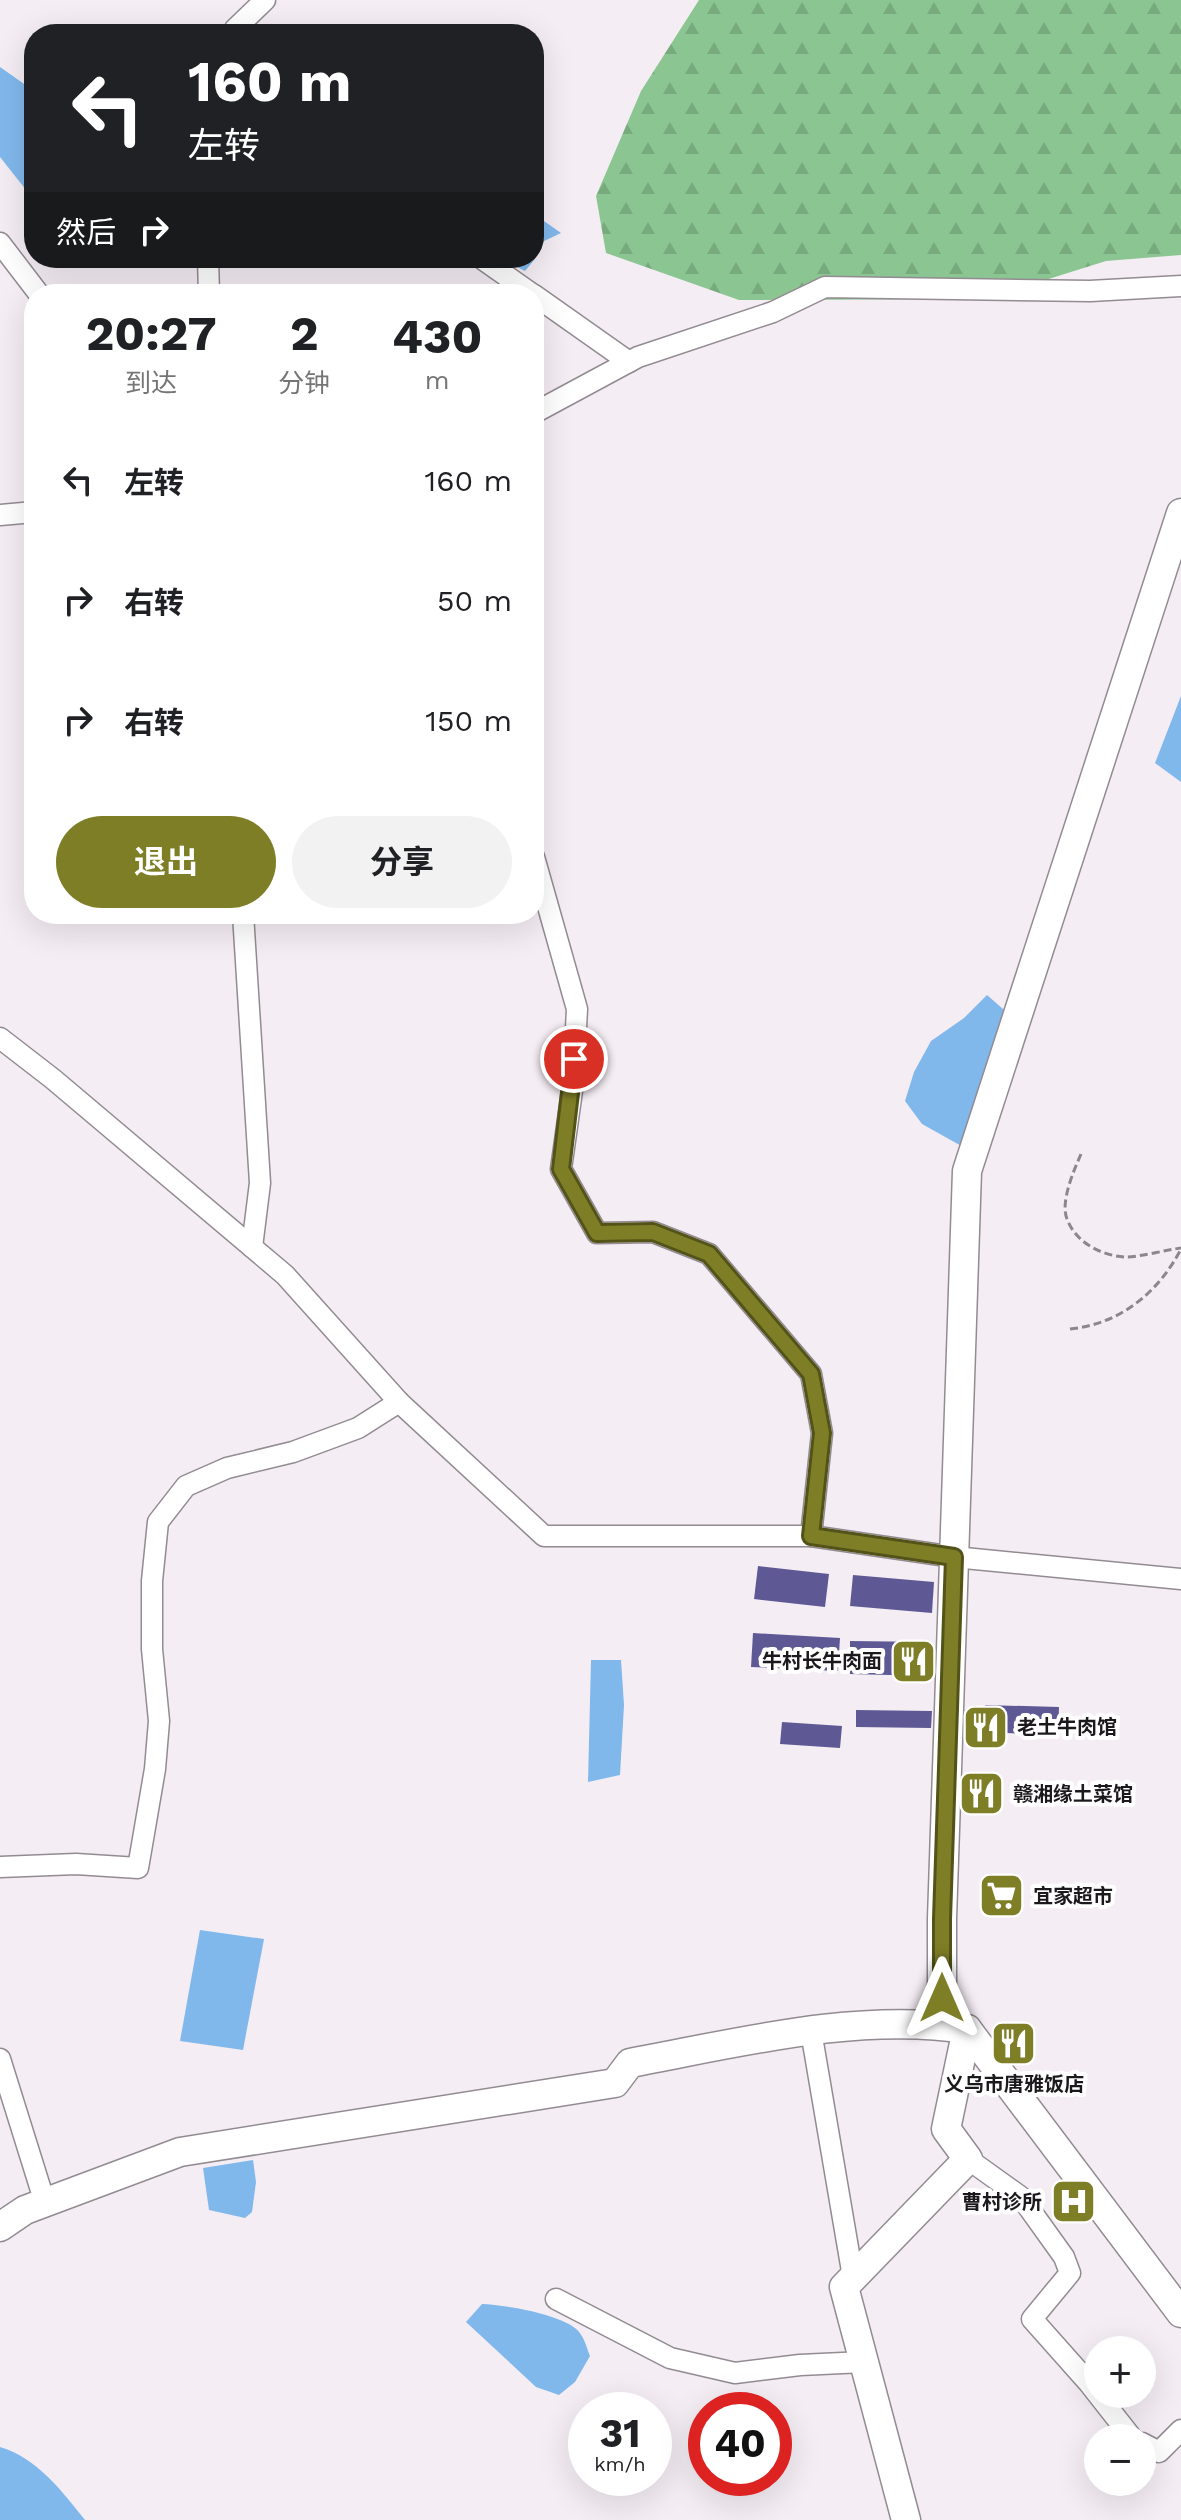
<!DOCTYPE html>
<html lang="zh">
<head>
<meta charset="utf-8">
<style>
	:root { --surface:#fff; --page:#f2f2f2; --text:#202124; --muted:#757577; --accent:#7e7e26 }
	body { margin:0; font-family:"Work Sans","Noto Sans SC",sans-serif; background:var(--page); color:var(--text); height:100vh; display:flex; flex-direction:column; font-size:30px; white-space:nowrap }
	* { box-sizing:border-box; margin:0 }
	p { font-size:26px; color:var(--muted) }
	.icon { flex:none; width:44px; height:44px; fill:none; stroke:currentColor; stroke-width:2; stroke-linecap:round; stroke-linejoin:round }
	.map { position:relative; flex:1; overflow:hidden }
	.side { position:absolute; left:24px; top:284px; width:520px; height:640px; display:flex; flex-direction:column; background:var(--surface); border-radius:32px; box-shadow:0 8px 32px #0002 }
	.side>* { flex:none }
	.guide { position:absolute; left:24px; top:24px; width:520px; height:244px; border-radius:32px; box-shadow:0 8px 32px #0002; background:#202124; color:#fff; overflow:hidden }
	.tools { position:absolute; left:1084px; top:2336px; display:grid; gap:16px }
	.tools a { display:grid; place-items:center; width:72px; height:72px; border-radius:50%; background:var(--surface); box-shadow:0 8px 32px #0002; font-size:40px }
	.speed { position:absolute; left:568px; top:2392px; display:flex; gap:16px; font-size:40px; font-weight:700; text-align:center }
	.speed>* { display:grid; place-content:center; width:104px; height:104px; border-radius:50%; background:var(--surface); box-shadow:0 8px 32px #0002; line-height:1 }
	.speed small { font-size:20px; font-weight:400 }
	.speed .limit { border:12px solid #d22; background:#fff; color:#111 }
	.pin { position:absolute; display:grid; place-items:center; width:68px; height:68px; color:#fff; margin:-34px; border:4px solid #fff; border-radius:50%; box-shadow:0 2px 8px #0007 }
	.me { position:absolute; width:88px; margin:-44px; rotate:0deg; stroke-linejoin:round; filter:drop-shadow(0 0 6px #0008) }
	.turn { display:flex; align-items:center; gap:28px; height:168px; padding:0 32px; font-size:36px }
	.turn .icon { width:104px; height:104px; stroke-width:2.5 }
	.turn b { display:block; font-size:56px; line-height:68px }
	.then { display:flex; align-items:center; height:76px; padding:0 32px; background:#0003; gap:16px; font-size:30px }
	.eta { display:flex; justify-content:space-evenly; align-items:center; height:136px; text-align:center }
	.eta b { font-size:48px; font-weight:700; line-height:56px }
	.action { display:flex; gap:16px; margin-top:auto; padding:16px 32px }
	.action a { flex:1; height:92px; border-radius:48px; background:var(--accent); color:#fff; font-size:32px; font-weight:700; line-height:92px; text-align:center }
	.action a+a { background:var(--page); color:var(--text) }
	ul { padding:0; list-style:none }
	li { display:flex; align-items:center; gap:24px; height:120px; padding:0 32px }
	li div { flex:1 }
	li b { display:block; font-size:30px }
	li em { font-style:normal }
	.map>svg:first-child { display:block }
	.forest { fill:url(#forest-firs) }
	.water { fill:#81b8ec }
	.building { fill:#5e5995 }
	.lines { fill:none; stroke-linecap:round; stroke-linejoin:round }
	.street-casing { stroke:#938b92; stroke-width:23 }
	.secondary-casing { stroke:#938b92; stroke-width:31 }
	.path { stroke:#8d878c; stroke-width:3; stroke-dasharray:8 4; stroke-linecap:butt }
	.street { stroke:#fff; stroke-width:20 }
	.secondary { stroke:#fff; stroke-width:28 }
	.route-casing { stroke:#525219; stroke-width:20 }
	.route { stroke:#7e7e26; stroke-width:14 }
	.labels { text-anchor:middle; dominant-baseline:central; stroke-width:8; stroke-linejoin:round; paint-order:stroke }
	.poi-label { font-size:20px; font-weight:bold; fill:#1c191c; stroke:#fff; text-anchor:start }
</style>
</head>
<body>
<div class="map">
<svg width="1181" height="2520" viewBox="0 0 1181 2520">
	<defs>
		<pattern id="forest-firs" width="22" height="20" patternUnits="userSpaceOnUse" patternTransform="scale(2)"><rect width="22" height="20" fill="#8bc692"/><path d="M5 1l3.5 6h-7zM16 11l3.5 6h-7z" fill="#77aa7d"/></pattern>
	</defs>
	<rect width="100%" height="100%" fill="#f5edf4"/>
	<path class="forest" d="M699,0H1181V255L1106,261L985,299L739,300L606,253L596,196L641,91Z"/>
	<g class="water">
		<path d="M0,67L27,86L34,95V200L0,157Z"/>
		<path d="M544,184V221L561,233L542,242L535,259L525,271L499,258H534V187Z"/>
		<path d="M1181,696V782L1155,763Z"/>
		<path d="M987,995L1011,1016L965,1148L922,1124L905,1101L914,1072L931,1041L964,1018Z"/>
		<path d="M591,1660H621L624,1705L620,1775L588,1782Z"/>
		<path d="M200,1930L264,1939L243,2050L180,2041Z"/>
		<path d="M253,2160L256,2182L252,2212L245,2218L209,2210L203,2168Z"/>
		<path d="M482,2304C506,2305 557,2314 575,2328C584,2335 586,2346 590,2356L575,2382L559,2395L536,2387L466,2322Z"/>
		<path d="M0,2447C37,2458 62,2491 85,2520H0Z"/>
	</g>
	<g class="building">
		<path d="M758,1566L829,1574L825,1607L754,1599Z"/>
		<path d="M853,1575L934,1582L932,1613L850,1606Z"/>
		<path d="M753,1633L840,1638L838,1671L751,1667Z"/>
		<path d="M850,1641L931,1642V1676L850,1674Z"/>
		<path d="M985,1705L1059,1707L1058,1735L984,1732Z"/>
		<path d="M856,1710L932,1711L931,1728L856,1727Z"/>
		<path d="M782,1722L842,1726L840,1748L780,1744Z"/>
	</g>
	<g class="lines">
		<defs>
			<g id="street">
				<path d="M233,34L235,29L265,0"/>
				<path d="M0,243L39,294"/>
				<path d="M208,258L209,294"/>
				<path d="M481,258L532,294"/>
				<path d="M534,295L629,362"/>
				<path d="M534,413L638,357L773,312L825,287L1090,291L1181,286"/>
				<path d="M0,515L34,512"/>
				<path d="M243,914L260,1183L252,1247"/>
				<path d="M0,1038L53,1079L285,1275L399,1402L358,1428L293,1452L227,1468L186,1486L158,1522L152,1581V1649L159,1721L155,1769L138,1868L76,1864L0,1867"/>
				<path d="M399,1402L544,1536H811L822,1433L811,1374L709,1254L653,1232L597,1233L561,1169L573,1084L577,1009L534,857"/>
				<path d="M811,1536L954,1557L1181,1579"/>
				<path d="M811,2031L853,2277"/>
				<path d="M0,2059L45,2203"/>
				<path d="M968,2159L1021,2197L1064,2257L1070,2273L1032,2319L1088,2382L1132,2438"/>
				<path d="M556,2299L670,2358L735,2373L800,2365L864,2362"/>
				<path d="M1142,2443L1159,2452L1181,2430"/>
			</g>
			<g id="secondary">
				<path d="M942,2025V1919L967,1171L1181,513"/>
				<path d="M0,2227L25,2210L180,2152L615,2083L630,2063C738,2043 857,2012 967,2029L1181,2313"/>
				<path d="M906,2520L844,2287L968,2159L946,2129L967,2029"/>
			</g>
		</defs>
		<use href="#street" class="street-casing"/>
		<use href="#secondary" class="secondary-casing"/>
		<g class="path">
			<path d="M1081,1154C1074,1170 1060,1202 1067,1219C1076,1243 1102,1256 1126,1257C1139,1257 1166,1250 1181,1248"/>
			<path d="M1070,1329C1120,1324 1158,1293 1181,1249"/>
		</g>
		<use href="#street" class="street"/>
		<use href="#secondary" class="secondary"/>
	</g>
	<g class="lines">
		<defs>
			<path id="route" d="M574,1059L561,1169L597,1233L653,1232L709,1254L811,1374L822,1433L811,1536L954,1557L942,1919V1998"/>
		</defs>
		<use href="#route" class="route-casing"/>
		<use href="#route" class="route"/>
	</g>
	<defs>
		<symbol id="restaurant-square" viewBox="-11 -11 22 22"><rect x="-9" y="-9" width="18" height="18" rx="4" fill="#7e7e26" stroke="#fff"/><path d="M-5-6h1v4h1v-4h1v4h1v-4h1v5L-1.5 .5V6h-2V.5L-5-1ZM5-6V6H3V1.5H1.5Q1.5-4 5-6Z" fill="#fff"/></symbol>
		<symbol id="supermarket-square" viewBox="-11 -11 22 22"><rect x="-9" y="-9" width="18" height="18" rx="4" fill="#7e7e26" stroke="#fff"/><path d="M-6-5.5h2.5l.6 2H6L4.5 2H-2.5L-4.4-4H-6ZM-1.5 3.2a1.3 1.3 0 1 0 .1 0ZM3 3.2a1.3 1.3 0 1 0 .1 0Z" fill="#fff"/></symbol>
		<symbol id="hospital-square" viewBox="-11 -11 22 22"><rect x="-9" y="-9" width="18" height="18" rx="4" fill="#7e7e26" stroke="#fff"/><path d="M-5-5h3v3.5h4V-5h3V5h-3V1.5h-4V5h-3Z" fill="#fff"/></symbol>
	</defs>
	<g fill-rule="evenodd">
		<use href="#restaurant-square" x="888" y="1636" width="51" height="51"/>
		<use href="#restaurant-square" x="960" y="1702" width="51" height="51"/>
		<use href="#restaurant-square" x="956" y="1768" width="51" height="51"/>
		<use href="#supermarket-square" x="976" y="1870" width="51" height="51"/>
		<use href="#restaurant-square" x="988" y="2018" width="51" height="51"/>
		<use href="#hospital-square" x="1048" y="2176" width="51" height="51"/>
	</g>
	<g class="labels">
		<g class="poi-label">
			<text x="882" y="1661" text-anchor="end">牛村长牛肉面</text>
			<text x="1017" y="1727">老土牛肉馆</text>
			<text x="1013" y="1794">赣湘缘土菜馆</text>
			<text x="1033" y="1896">宜家超市</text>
			<text x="1014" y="2084" text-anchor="middle">义乌市唐雅饭店</text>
			<text x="1042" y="2202" text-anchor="end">曹村诊所</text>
		</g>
	</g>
</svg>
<div class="tools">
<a>+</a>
<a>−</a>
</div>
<div class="speed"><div>31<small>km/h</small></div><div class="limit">40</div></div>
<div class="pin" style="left:574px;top:1059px;background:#d93025"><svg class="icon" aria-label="arrive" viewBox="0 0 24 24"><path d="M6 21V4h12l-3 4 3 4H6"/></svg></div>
<svg class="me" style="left:942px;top:1998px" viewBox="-20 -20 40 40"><path d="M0-17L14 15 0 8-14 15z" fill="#7e7e26" stroke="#fff" stroke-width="4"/></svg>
<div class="guide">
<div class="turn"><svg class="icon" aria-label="left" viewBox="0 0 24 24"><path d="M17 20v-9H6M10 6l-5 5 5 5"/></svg><div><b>160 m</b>左转</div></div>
<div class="then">然后<svg class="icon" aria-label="right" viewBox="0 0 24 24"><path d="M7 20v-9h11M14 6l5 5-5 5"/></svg></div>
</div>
<section class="side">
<div class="eta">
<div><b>20:27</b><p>到达</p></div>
<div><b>2</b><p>分钟</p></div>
<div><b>430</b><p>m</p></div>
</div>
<ul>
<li><svg class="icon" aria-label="left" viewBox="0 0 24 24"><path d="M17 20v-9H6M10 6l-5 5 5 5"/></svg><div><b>左转</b></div><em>160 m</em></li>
<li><svg class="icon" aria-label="right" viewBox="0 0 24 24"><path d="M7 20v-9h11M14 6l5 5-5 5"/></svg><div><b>右转</b></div><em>50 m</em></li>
<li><svg class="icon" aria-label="right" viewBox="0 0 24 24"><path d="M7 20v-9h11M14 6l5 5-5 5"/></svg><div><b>右转</b></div><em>150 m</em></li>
</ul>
<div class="action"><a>退出</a><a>分享</a></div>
</section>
</div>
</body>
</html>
